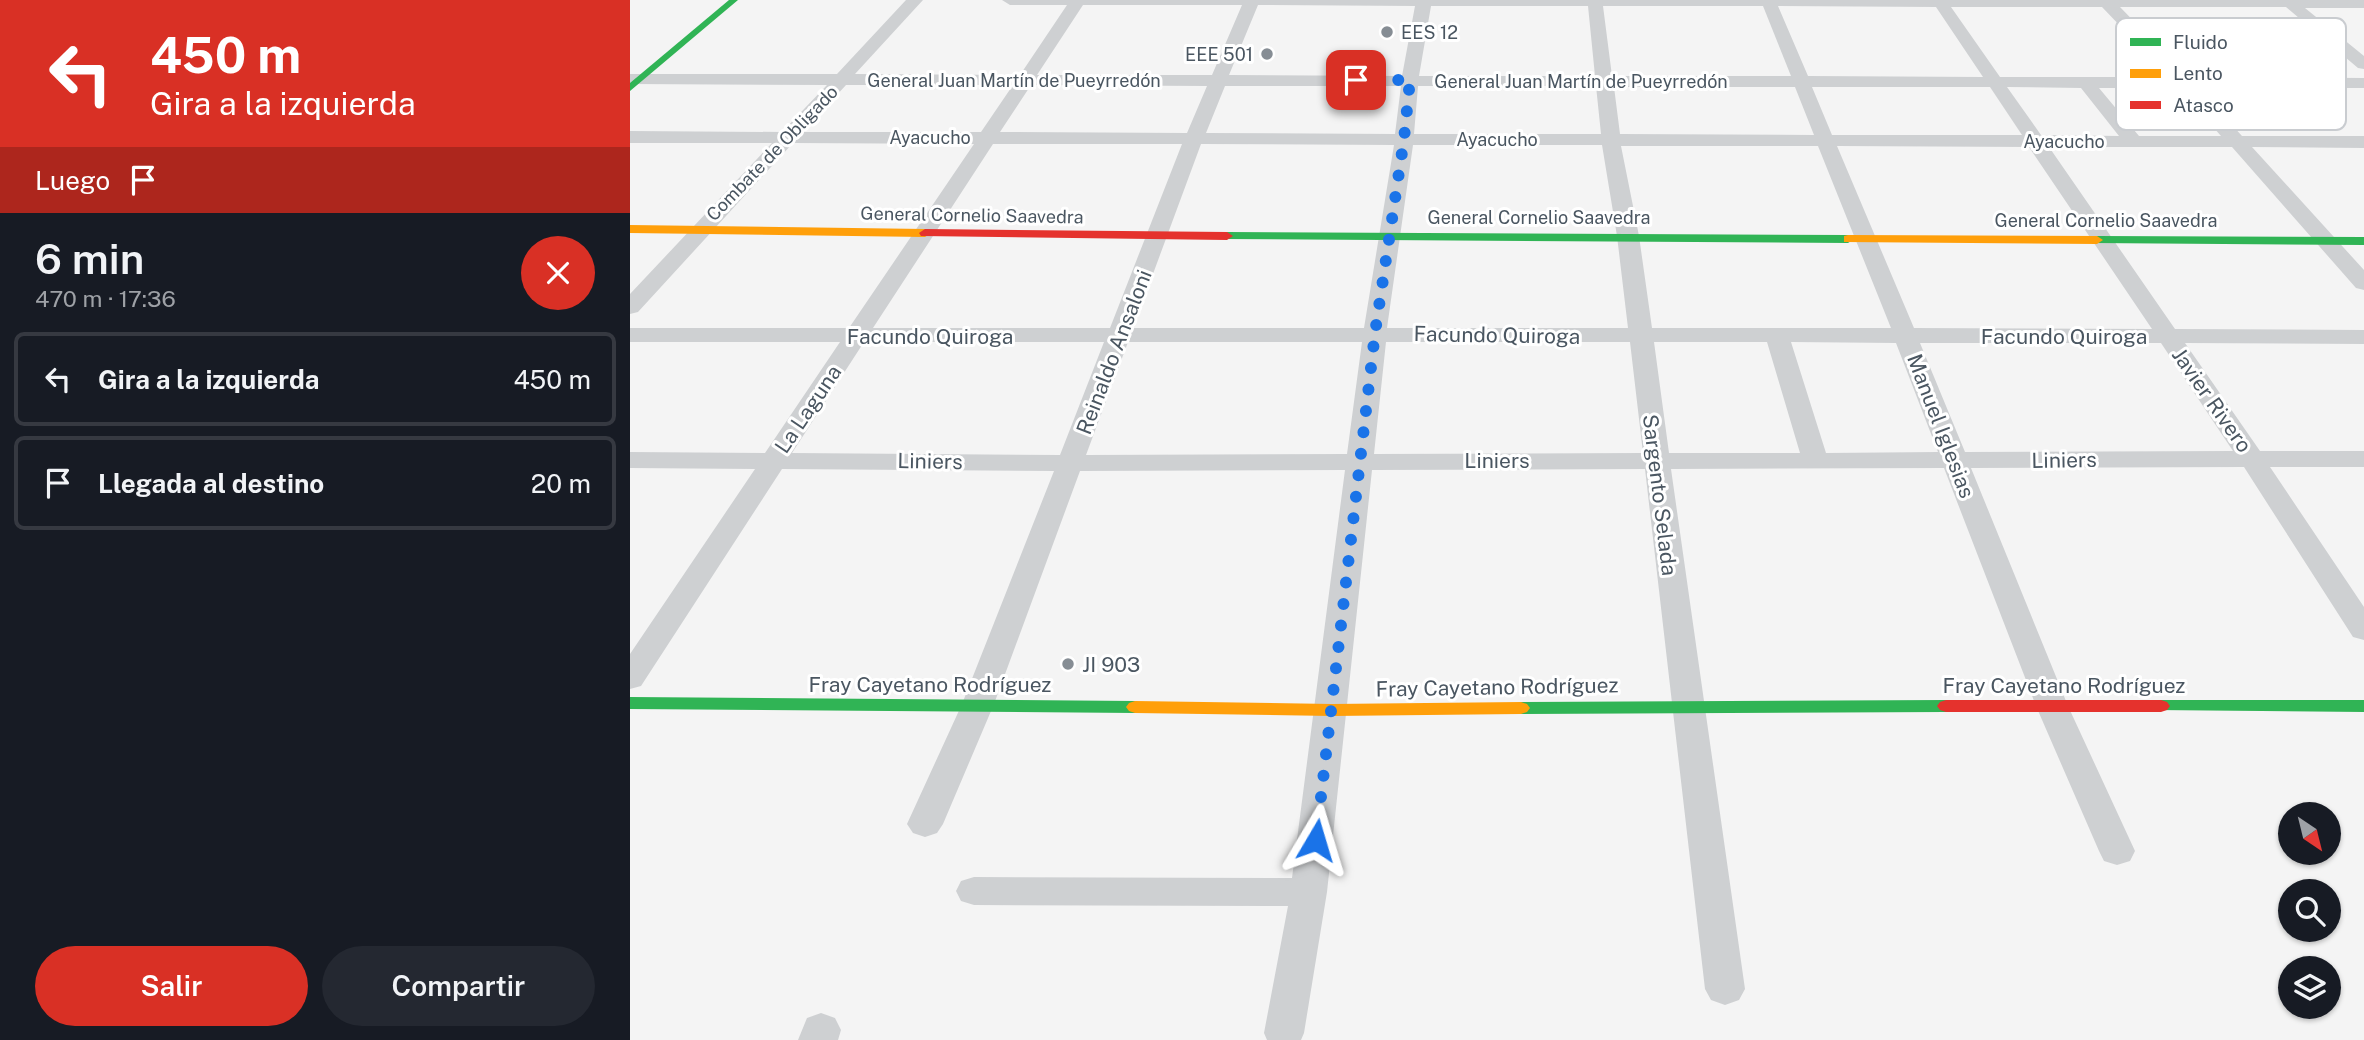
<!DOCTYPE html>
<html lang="es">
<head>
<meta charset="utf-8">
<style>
	:root { --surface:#171b24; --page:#242831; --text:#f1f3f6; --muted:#9ea1a6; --line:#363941; --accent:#d93025 }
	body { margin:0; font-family:"Public Sans",sans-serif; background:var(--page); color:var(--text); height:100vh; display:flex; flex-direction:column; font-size:26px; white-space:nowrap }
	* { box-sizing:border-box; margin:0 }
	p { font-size:23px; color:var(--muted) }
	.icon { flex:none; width:38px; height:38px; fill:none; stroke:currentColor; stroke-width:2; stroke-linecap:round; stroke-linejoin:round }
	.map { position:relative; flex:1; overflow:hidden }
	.sheet { display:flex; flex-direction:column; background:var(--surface); width:630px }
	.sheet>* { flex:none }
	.hud { background:#d93025; color:#fff; overflow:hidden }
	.needle { width:46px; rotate:145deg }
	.buttons { position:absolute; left:1648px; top:802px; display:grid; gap:14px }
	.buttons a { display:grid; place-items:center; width:63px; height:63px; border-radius:50%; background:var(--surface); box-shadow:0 2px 5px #0004; font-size:35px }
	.pin { position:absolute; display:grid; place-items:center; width:60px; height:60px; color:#fff; margin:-30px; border-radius:14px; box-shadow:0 4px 10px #0006 }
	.me { position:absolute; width:77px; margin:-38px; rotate:7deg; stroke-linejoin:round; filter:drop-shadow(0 0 5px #0008) }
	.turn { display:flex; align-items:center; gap:24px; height:147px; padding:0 35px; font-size:32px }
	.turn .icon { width:91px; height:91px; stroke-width:2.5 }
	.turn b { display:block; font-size:49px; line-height:60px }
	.then { display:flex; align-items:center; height:66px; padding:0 35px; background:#0003; gap:14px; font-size:26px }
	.round { display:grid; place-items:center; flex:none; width:74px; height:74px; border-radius:37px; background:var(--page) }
	.headline { display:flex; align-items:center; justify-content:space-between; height:119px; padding:0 35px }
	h1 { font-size:42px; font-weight:600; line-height:52px }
	.cta { display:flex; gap:14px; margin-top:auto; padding:14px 35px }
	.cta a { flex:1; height:80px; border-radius:42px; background:var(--accent); color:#fff; font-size:28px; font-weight:600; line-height:80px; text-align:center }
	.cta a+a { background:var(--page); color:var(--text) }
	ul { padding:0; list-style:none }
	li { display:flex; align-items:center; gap:21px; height:94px; margin:0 14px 10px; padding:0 21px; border:4px solid var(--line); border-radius:10px }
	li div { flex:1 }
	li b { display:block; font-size:26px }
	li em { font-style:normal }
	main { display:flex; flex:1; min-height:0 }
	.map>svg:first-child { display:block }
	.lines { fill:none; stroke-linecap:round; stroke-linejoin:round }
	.street { fill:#ced0d2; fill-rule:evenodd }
	.fast { fill:#30b455; fill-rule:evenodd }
	.slow { fill:#ff9f0a; fill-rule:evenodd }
	.jam { fill:#e5322d; fill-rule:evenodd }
	.route { stroke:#1a73e8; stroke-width:12; stroke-dasharray:0 21.6 }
	.poi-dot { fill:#868d94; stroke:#fff; stroke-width:2.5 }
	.labels { text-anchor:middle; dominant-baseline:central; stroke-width:6; stroke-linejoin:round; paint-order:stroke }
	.far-poi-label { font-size:18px; fill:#4a5661; stroke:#fff; text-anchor:start }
	.far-street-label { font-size:18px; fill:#4a5661; stroke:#fff }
	.street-label { font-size:21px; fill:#4a5661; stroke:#fff }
	.poi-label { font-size:21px; fill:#4a5661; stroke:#fff; text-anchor:start }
	.key { fill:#fff; stroke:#c9ccd0; stroke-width:2 }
	.key-label { font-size:19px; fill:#4a5661 }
</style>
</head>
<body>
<main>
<section class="sheet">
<div class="hud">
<div class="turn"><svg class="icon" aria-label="left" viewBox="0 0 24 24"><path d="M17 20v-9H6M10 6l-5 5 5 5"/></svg><div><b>450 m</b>Gira a la izquierda</div></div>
<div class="then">Luego<svg class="icon" aria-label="arrive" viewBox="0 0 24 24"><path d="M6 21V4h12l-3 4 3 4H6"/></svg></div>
</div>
<div class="headline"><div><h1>6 min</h1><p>470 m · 17:36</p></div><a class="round" style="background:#d93025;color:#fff"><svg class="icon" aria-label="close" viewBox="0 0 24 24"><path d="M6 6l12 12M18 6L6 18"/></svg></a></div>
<ul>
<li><svg class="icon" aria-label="left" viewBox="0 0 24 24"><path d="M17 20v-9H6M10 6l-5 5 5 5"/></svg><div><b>Gira a la izquierda</b></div><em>450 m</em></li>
<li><svg class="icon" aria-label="arrive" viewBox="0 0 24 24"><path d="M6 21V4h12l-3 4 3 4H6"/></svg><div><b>Llegada al destino</b></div><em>20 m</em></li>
</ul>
<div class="cta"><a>Salir</a><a>Compartir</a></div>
</section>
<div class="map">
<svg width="1734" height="1040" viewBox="0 0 1734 1040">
	<rect width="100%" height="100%" fill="#f4f4f4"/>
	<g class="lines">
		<g class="street">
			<path d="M276,0H293L225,74L390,75L437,5H380L372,0H1734V8H1675L1734,56V69L1728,68L1656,7H1490L1558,77L1734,78V88H1568L1612,136H1734V148L1622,147L1734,270V290L1726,288L1602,147H1419L1545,329L1734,330V344L1555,343L1630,451H1734V467H1640L1734,607V640L1723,637L1614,467L1341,468L1438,706L1505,851L1500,861L1487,865L1474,861L1469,851L1406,706L1314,468L1041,469L1115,989L1109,1000L1095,1005L1081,1000L1075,989L1015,469L742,470L697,892L674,1033L671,1040H637L634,1033L658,906L344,905L331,901L326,891L331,881L344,877L662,878L715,470L450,471L364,704L313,824L307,833L295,837L283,833L277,824L332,704L424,471L152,469L11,686L0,689V654L125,469L0,468V452L135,453L210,342H0V328H219L344,144L163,143L8,312L0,314V294L142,143H0V131L152,132L197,85L0,84V74H207ZM453,5H612L582,75H407ZM628,5L785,6L772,76L599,75ZM801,6H958L965,76H789ZM973,6H1133L1161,76H982ZM1148,6L1306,7L1353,77L1178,76ZM1321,7H1472L1539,77H1370ZM216,85H383L351,132H173ZM401,85L577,86L557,133L370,132ZM595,86H771L765,134L576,133ZM788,86H966L971,134H784ZM984,87H1165L1184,135L990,134ZM1182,87H1360L1392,135H1202ZM1377,87L1451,88L1489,136L1411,135ZM1469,88H1549L1591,136H1509ZM363,144H552L480,328H243ZM571,144L764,145L734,328H503ZM783,145H972L987,236L998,328H757ZM991,146H1188L1261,328H1022L1009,236ZM1207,146L1399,147L1522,329L1284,328ZM234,342H474L430,455L162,453ZM498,342H732L717,454L456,455ZM756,342H1000L1013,453L744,454ZM1024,342H1137L1170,453H1039ZM1161,342L1266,343L1308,452L1196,453ZM1290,343H1531L1603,451L1335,452Z"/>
			<path d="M191,1013L205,1018L211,1030L208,1040H168L177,1018Z"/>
		</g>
		<g class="fast">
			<path d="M99,0H108L0,91V83Z"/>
			<path d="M597,232L1218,235L1224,239L1218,243L593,239V233Z"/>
			<path d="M1467,236L1734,237V245L1463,243V237Z"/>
			<path d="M0,697L505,701L511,703L514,707L511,711L505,713L0,709Z"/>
			<path d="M1316,700L1322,702L1325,706L1322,710L1316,712L891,714L885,712L882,708L885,704L891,702Z"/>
			<path d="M1531,700H1734V712L1525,710L1522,706L1525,702Z"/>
		</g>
		<g class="slow">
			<path d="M0,225L295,229L301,233L295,237L0,233Z"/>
			<path d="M1218,235L1467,236L1473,240L1467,244L1214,242V236Z"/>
			<path d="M505,701L702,704L891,702L897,704L900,708L897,712L891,714L702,716L505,713L499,711L496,707L499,703Z"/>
		</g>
		<g class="jam">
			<path d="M295,229L597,232L603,236L597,240L291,236L289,233Z"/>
			<path d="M1316,700H1531L1537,702L1540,706L1537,710L1531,712H1316L1310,710L1307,706L1310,702Z"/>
		</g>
	</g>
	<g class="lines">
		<path class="route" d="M686,840L745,333L774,139L780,80H726"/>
	</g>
	<g class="poi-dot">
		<circle cx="757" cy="32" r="7"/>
		<circle cx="637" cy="54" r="7"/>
		<circle cx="438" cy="664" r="7"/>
	</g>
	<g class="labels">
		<g class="far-poi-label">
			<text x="771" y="32">EES 12</text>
			<text x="623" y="54" text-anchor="end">EEE 501</text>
		</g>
		<g class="far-street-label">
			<text x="384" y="80">General Juan Martín de Pueyrredón</text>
			<text x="951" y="81">General Juan Martín de Pueyrredón</text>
			<text x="300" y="137">Ayacucho</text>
			<text x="867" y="139">Ayacucho</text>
			<text x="1434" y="141">Ayacucho</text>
			<text transform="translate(142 153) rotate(-46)">Combate de Obligado</text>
			<text transform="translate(342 215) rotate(1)">General Cornelio Saavedra</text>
			<text x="909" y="217">General Cornelio Saavedra</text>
			<text x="1476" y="220">General Cornelio Saavedra</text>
		</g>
		<g class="street-label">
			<text transform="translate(867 335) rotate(1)">Facundo Quiroga</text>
			<text x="300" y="336">Facundo Quiroga</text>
			<text x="1434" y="336">Facundo Quiroga</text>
			<text transform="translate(484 352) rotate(-69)">Reinaldo Ansaloni</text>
			<text transform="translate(1582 400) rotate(55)">Javier Rivero</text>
			<text transform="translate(178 409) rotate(-56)">La Laguna</text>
			<text transform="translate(1311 426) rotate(69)">Manuel Iglesias</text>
			<text x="867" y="460">Liniers</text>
			<text transform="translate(1434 460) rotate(-1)">Liniers</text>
			<text transform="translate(300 461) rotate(1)">Liniers</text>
			<text transform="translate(1030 495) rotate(83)">Sargento Selada</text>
			<text x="300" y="684">Fray Cayetano Rodríguez</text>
			<text x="1434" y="685">Fray Cayetano Rodríguez</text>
			<text transform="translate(867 687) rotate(-1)">Fray Cayetano Rodríguez</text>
		</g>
		<g class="poi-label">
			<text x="452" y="664">JI 903</text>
		</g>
	</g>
	<rect x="1486" y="18" width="230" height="112" rx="10" class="key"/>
	<rect x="1500" y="38" width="31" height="8" fill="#30b455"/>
	<rect x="1500" y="69" width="31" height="9" fill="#ff9f0a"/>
	<rect x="1500" y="101" width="31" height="8" fill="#e5322d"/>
	<g class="key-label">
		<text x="1543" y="49">Fluido</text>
		<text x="1543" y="80">Lento</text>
		<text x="1543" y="112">Atasco</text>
	</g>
</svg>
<div class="buttons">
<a><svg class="needle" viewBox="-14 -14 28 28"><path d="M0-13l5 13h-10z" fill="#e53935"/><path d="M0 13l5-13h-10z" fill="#9ea1a6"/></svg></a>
<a><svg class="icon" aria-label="search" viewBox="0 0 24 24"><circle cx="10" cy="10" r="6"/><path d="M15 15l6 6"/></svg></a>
<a><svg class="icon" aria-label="layers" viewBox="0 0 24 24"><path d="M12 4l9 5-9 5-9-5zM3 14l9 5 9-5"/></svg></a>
</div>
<div class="pin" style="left:726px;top:80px;background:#d93025"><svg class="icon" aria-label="arrive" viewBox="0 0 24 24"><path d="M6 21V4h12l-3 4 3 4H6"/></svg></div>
<svg class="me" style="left:686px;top:840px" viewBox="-20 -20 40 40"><path d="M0-17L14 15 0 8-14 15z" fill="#1a73e8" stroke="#fff" stroke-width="4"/></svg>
</div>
</main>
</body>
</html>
